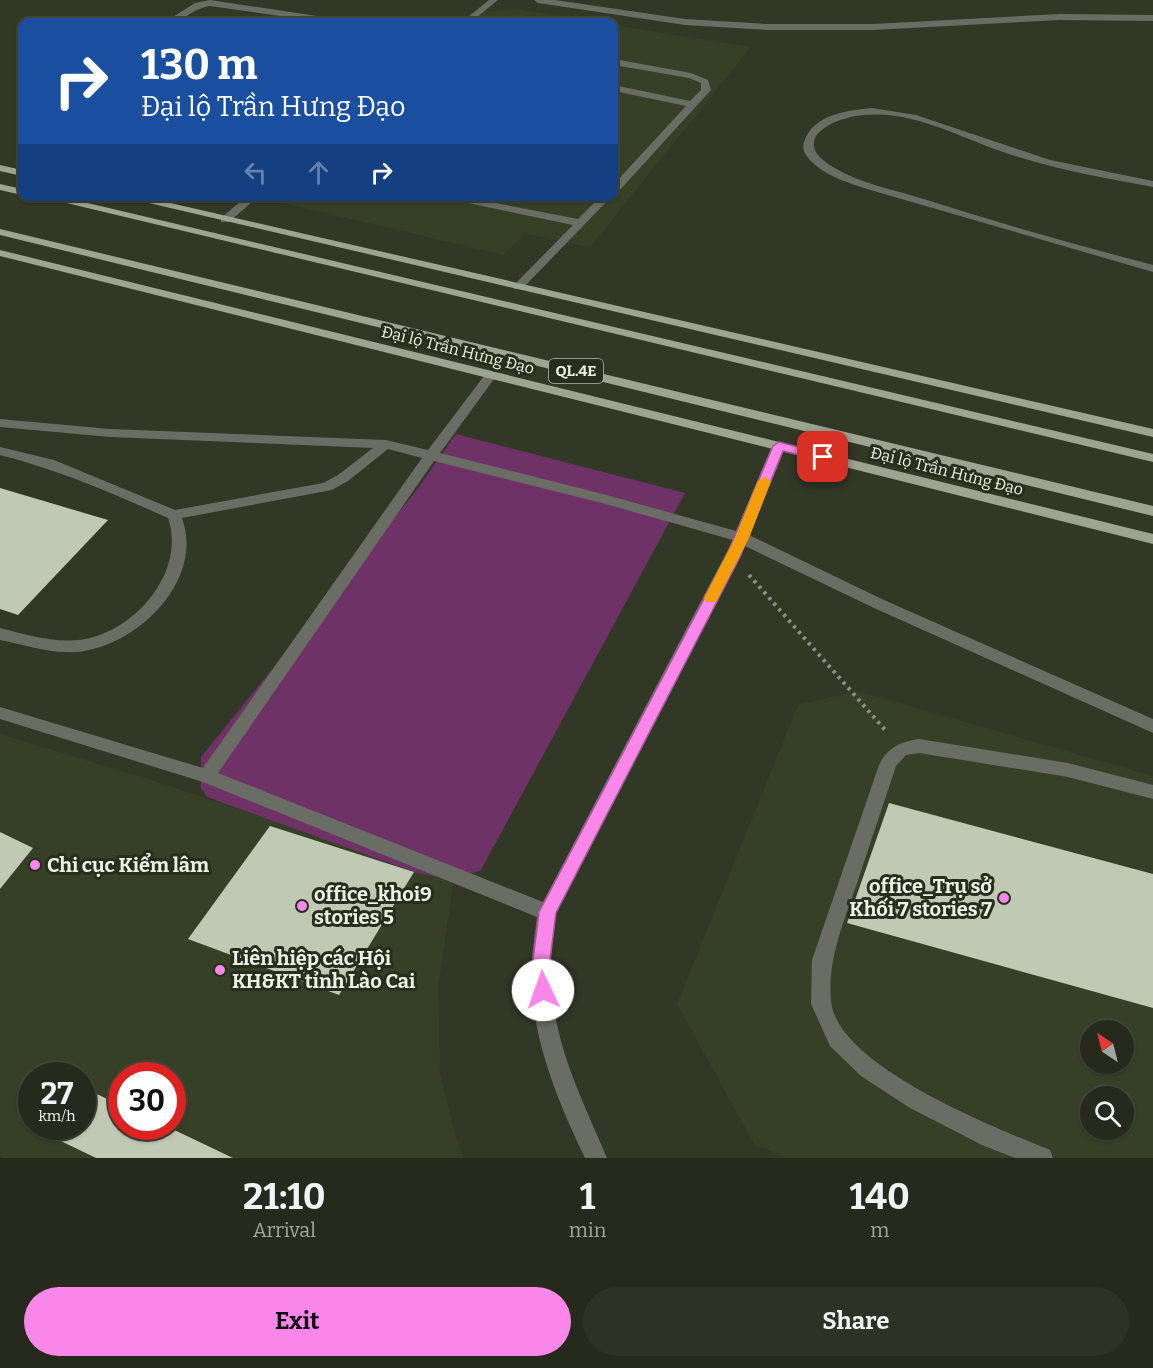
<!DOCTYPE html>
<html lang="en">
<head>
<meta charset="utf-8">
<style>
	:root { --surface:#252a1c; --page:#2d3225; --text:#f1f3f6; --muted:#a3a7a3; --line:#42463b; --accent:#f987e9 }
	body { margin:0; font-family:Bitter,serif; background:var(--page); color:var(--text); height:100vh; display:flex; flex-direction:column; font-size:22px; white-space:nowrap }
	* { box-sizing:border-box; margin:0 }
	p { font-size:20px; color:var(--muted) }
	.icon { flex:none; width:33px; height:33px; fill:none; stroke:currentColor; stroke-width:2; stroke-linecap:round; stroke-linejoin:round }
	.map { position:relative; height:1158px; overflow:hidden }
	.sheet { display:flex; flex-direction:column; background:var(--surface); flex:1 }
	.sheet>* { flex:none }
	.hud { position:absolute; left:18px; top:18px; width:600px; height:183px; border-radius:12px; box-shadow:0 2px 4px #0004,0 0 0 2px var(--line); background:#1a4fa0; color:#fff; overflow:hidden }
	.needle { width:39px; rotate:325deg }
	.controls { position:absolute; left:1080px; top:1020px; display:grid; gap:12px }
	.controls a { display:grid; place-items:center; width:54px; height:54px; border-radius:50%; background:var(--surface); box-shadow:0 2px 4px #0004,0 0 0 2px var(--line); font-size:30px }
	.speed { position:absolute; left:18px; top:1062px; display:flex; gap:12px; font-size:30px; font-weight:700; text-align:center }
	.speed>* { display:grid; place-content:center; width:78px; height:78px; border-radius:50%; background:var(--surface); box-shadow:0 2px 4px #0004,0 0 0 2px var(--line); line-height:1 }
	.speed small { font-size:15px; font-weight:400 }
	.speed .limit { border:9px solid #d22; background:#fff; color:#111 }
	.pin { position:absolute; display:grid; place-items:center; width:51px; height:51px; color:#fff; margin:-26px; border-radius:12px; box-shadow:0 3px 9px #0006 }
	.me { position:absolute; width:66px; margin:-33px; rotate:357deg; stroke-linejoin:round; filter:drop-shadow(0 0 4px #0008) }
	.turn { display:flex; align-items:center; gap:21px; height:126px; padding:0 24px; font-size:27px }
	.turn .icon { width:78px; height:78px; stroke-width:2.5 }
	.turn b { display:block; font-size:42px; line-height:51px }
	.lanes { display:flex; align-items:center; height:57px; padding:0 24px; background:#0003; justify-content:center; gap:30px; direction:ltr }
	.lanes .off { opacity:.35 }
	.eta { display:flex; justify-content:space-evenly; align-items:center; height:102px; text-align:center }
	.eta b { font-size:36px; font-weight:700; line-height:42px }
	.action { display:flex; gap:12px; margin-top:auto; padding:12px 24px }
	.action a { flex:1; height:69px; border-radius:36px; background:var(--accent); color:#111; font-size:24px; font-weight:700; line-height:69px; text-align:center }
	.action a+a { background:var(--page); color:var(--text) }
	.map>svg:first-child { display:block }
	.built { fill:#364027; fill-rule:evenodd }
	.green { fill:#6f3267 }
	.building { fill:#bfc9b3 }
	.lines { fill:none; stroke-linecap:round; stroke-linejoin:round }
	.path { stroke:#8c9283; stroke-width:4; stroke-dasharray:3 4.5; stroke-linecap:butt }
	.minor { fill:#696d64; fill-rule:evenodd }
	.major { fill:#9ca492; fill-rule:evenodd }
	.route { fill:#f987e9; stroke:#a25897; stroke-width:1.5 }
	.slow { fill:#f59e0b }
	.poi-dot { fill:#f987e9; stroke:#272e1d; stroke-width:2 }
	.labels { text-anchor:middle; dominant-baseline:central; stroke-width:6; stroke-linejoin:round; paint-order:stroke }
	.shield { fill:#272e1d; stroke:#b1b6aa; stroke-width:1.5 }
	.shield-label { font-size:15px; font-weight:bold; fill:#ecf1e6 }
	.street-label { font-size:16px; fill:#ecf1e6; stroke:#272e1d }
	.near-poi-label { font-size:20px; font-weight:bold; fill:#ecf1e6; stroke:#272e1d; text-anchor:start }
</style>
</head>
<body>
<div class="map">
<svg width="1153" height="1158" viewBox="0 0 1153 1158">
	<rect width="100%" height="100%" fill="#313826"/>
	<g class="built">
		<path d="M516,9L600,22H469L482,12Z"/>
		<path d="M614,25L751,47L590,247L526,234L504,255L271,200L270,197L614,196Z"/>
		<path d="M857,691L1153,776V1158H786L754,1144L677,1004L798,705ZM1090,1030H1124V1064H1090ZM1090,1096H1124V1130H1090Z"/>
		<path d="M0,734L141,777L454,880L438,987L440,1074L455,1134L464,1158H4L0,1156ZM32,1076H82V1126H32ZM122,1076H172V1126H122Z"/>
	</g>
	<path class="green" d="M456,434L685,493L481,870L454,880L414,872L207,797L201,788V757L416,491Z"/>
	<g class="building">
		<path d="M0,488L108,520L18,615L0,609Z"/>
		<path d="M889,803L1153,874V1008L847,923Z"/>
		<path d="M270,826L414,872L339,995L188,939Z"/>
		<path d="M0,832L33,848L0,889Z"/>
		<path d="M82,1087L122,1106V1126H166L233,1158H96L42,1132L46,1126H82Z"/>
	</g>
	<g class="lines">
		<path class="path" d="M749,575L887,732"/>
		<g class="minor">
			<path d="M210,0L337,19L341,22H323L210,6C193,8 181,24 165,22L195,3Z"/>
			<path d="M489,0H498L471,22H462Z"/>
			<path d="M534,0H555L685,19L767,24H873L1060,14L1153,15V21L1060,20L873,30H767L685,25L538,3Z"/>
			<path d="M614,59L691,73L708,80L711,90L618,192L614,193V184L686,106L614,91V85L690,101L701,90V83L689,78L614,65Z"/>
			<path d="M872,108L916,115L1050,160L1153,181V187C1105,178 1058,170 1012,155C964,140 916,110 864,115C834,117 787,140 833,167C861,184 896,190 927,200C1002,224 1077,245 1153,265V272L867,189C846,182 819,174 806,155C802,149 803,143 806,137C817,114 849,110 872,108Z"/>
			<path d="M247,196H259L229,222H221V218Z"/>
			<path d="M434,196H459L578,219L601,196H612L522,289H514V285L573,225Z"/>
			<path d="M491,371L497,375L440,453L603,494L736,531L772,446L779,442L784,443L786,446L749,535L884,600L1153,719V733L874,608L745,546L556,913C553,939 549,965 552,991C557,1052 584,1103 607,1158H585C560,1106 536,1049 532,991C530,965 534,941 537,917L203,782L0,719V707L203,768L422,458L388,449L348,481L332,490L182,518C205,581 136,647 77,652C51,654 25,645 0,640V628C25,634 52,643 78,640C132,635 187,573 168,518C112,493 59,470 0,455V447L54,460L175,510L323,483L338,475L373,448L110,437L0,427V419L110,429L386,440L428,450L487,372ZM434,461L602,503L733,540L543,902L218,773Z"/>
			<path d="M919,739L1068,763L1153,785V799L1068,777L919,753L906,755L896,766C883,805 870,844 857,883C844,922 827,960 831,1001C837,1066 996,1128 1050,1150L1053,1158H1015L982,1145L910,1108L861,1076L830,1046L811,1004L812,960L879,765C888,747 900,742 919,739Z"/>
		</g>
		<g class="major">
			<path d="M0,165L22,170V176L0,171Z"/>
			<path d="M0,184L22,189V195L0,190Z"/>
			<path d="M37,196H58L1153,454V462Z"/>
			<path d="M119,196H140L1153,429V437Z"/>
			<path d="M0,229L1153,506V516L0,235Z"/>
			<path d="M0,250L1153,534V544L0,256Z"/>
		</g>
	</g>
	<path class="route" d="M779,442L827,454L829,457L823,461L783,451L740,557L556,913L549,968L552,990L549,996L543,998L537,996L532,968L539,912L726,557L773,446Z"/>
	<path class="slow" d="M765,477L771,481L749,538L716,602H706L704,598L735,538L758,481Z"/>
	<g class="poi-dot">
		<circle cx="35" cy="865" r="6"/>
		<circle cx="1004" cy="898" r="6"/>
		<circle cx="302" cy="906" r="6"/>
		<circle cx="220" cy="970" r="6"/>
	</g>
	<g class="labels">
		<rect class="shield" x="549" y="359" width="54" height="24" rx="4.5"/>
		<g class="shield-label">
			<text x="576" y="371">QL.4E</text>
		</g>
		<g class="street-label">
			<text transform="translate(458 350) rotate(14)">Đại lộ Trần Hưng Đạo</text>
			<text transform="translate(947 471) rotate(14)">Đại lộ Trần Hưng Đạo</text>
		</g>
		<g class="near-poi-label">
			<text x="47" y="865">Chi cục Kiểm lâm</text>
			<text x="992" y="886" text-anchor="end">office_Trụ sở<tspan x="992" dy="23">Khối 7 stories 7</tspan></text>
			<text x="314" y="894">office_khoi9<tspan x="314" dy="23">stories 5</tspan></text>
			<text x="232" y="958">Liên hiệp các Hội<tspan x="232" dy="23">KH&amp;KT tỉnh Lào Cai</tspan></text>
		</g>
	</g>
</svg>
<div class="controls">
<a><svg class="needle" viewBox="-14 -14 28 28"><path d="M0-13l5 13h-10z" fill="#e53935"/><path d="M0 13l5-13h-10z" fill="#a3a7a3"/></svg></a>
<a><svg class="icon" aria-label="search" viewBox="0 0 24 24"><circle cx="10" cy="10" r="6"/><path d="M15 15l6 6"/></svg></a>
</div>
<div class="speed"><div>27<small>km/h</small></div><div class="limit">30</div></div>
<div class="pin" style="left:823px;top:457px;background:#d93025"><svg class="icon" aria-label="arrive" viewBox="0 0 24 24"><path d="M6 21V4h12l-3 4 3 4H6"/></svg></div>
<svg class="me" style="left:543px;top:990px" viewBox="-20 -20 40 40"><circle r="19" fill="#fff"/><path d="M0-13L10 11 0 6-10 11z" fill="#f987e9"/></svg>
<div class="hud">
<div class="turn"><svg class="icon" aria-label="right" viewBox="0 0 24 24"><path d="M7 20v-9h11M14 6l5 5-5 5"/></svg><div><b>130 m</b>Đại lộ Trần Hưng Đạo</div></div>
<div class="lanes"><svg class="icon off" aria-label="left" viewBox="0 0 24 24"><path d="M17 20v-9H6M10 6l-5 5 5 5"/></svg><svg class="icon off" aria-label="ahead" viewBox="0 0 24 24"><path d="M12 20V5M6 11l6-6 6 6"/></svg><svg class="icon" aria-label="right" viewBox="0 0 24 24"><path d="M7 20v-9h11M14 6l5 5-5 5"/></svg></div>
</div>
</div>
<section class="sheet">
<div class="eta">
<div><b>21:10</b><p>Arrival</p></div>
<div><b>1</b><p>min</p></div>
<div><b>140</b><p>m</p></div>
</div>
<div class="action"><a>Exit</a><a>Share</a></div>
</section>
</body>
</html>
